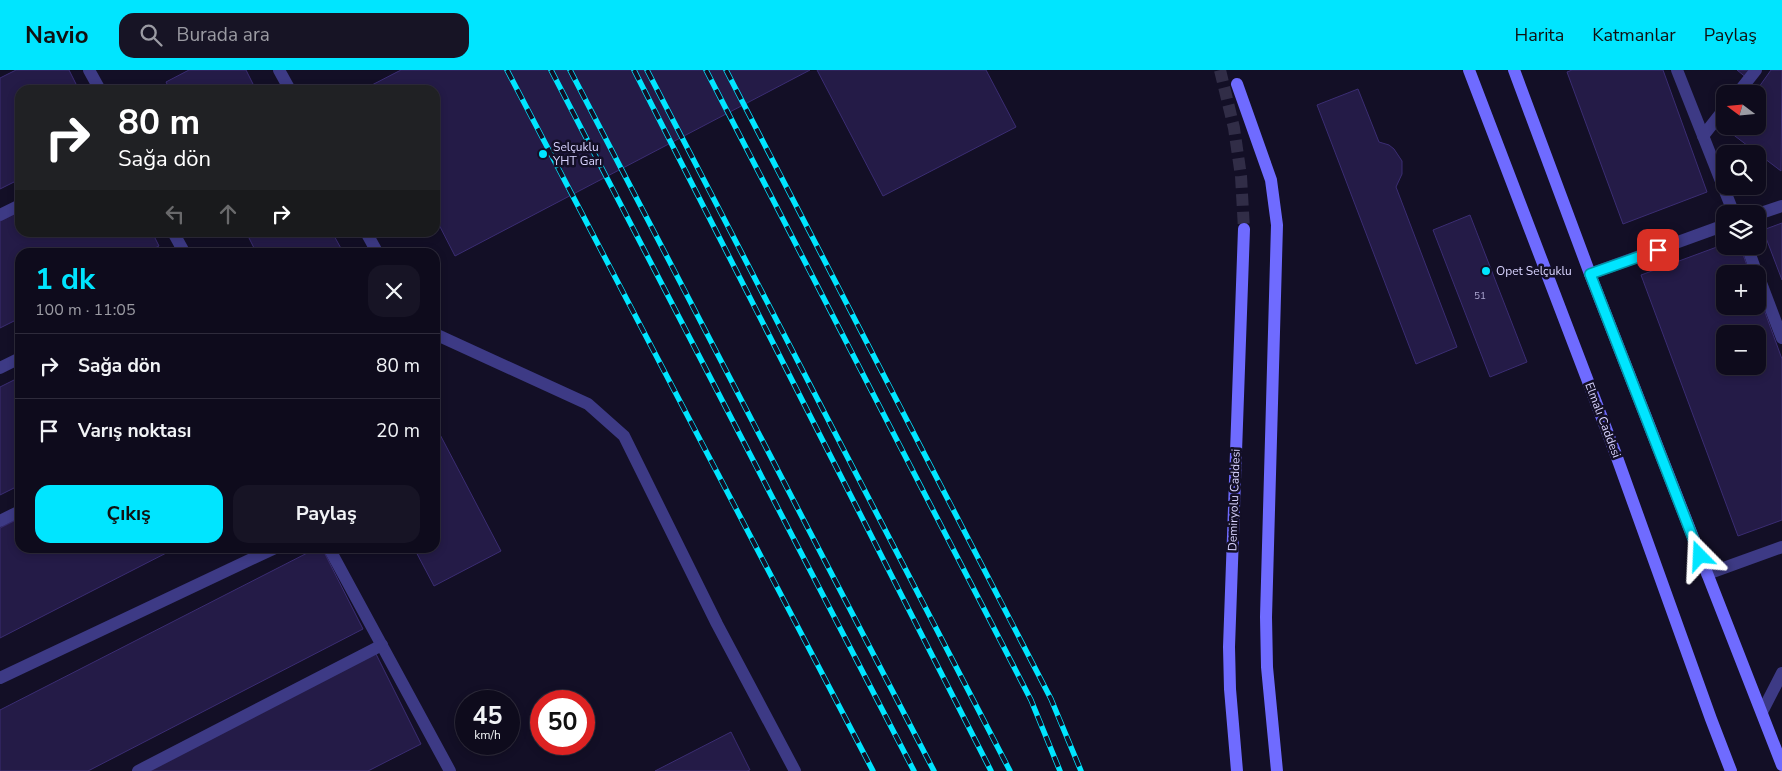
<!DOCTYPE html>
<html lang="tr">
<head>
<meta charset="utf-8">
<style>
	:root { --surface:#0e0b1c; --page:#171425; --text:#f1f3f6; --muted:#9b9ba3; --line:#2e2b3b; --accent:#00e5ff }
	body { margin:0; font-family:"Nunito Sans",sans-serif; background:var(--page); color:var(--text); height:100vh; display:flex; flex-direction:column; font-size:19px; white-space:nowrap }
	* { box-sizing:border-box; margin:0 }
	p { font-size:16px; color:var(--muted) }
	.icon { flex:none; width:28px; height:28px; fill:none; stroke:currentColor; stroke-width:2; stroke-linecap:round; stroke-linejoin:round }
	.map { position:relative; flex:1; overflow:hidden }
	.sheet { position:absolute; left:15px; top:178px; width:425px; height:305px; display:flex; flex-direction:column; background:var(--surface); border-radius:15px; box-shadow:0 2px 8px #0003,0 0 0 1px var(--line) }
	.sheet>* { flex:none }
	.hud { position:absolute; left:15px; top:15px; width:425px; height:152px; border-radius:15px; box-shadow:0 2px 8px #0003,0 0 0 1px var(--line); background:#202124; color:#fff; overflow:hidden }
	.needle { width:32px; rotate:286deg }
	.fabs { position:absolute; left:1716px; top:15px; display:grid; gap:10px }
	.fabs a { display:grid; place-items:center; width:50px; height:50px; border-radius:10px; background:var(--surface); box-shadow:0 2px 8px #0003,0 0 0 1px var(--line); font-size:25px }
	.speed { position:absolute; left:455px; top:620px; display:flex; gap:10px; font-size:25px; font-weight:700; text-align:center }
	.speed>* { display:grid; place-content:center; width:65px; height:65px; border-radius:50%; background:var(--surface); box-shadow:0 2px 8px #0003,0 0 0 1px var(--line); line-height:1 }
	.speed small { font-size:12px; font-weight:400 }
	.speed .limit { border:8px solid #d22; background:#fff; color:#111 }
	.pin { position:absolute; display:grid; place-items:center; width:42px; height:42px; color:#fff; margin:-21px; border-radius:10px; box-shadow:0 2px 8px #0006 }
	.me { position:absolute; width:55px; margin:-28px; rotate:339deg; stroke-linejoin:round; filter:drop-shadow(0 0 4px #0008) }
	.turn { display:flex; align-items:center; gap:18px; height:105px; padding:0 20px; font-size:22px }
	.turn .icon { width:65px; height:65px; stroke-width:2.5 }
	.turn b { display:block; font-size:35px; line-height:42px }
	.lanes { display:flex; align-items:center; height:48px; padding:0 20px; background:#0003; justify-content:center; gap:25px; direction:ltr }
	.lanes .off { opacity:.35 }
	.round { display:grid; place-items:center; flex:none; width:52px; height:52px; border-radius:15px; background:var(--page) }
	.summary { display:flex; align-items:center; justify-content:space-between; height:85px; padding:0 20px }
	h1 { font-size:30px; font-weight:700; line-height:38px; color:var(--accent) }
	.cta { display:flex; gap:10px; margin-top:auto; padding:10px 20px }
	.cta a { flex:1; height:58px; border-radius:15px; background:var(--accent); color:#111; font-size:20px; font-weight:700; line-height:58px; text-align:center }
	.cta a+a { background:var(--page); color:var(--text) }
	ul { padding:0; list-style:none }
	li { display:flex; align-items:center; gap:15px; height:65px; padding:0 20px; border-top:1px solid var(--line) }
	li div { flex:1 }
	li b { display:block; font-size:19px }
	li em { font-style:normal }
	header { display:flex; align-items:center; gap:30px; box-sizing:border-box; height:70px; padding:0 25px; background:var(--accent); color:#111 }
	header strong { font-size:24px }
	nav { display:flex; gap:28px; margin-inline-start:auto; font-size:18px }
	.search { width:350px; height:45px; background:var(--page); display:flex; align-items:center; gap:12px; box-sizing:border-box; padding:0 18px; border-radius:15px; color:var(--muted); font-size:19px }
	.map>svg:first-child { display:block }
	.building { fill:#241b47; stroke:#3b2d73; fill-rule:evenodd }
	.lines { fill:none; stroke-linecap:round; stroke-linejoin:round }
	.secondary-tunnel { stroke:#312d47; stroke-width:12; stroke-dasharray:12 6; stroke-linecap:butt }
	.street { stroke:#3d3a85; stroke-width:12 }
	.secondary { stroke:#6f6bff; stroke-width:12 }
	.rail-casing { stroke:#00e5ff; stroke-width:5.5 }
	.rail { stroke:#130f26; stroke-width:4; stroke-dasharray:11; stroke-linecap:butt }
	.route-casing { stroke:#0095a6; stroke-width:12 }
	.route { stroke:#00e5ff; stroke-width:9 }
	.poi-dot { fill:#00e5ff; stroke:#130f26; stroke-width:2 }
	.labels { text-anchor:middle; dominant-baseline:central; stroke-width:5; stroke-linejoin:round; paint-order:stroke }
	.number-label { font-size:10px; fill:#aca6d1 }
	.poi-label { font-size:12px; fill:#d9d4ff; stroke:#130f26; text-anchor:start }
	.street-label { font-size:12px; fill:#d9d4ff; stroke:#130f26 }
</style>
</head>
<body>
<header>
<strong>Navio</strong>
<div class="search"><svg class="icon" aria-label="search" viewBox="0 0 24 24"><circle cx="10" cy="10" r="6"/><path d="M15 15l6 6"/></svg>Burada ara</div>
<nav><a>Harita</a><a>Katmanlar</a><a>Paylaş</a></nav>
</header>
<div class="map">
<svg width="1782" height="701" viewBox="0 0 1782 701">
	<rect width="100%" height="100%" fill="#130f26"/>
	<g class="building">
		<path d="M16,0H69L79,20H20V109L0,119V8Z"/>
		<path d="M189,0H246L256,20H170L166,12Z"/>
		<path d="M401,0H810L455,186L435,147V20H369L368,17Z"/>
		<path d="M817,0H986L1016,57L883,126Z"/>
		<path d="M1572,0H1663L1707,122L1623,154L1567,2Z"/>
		<path d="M1737,0H1755L1748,9Z"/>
		<path d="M1771,0H1782L1781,101L1727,60L1729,56H1758V24H1754Z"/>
		<path d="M1358,19L1379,72L1389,75L1394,79L1402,91V104L1396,117L1457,277L1416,294L1317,35Z"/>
		<path d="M20,141V162H152L159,176L147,182H20V248L0,258V151Z"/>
		<path d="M1470,145L1527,292L1490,307L1433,160Z"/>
		<path d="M1782,153V210L1763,160Z"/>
		<path d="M246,162H332L343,182H256Z"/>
		<path d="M1725,174V176H1740L1750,204H1725V236H1758V223L1782,289V450L1738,466L1641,205ZM1725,264H1758V296H1725Z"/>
		<path d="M20,307V415L0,425V317Z"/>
		<path d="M435,355L501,481L434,516L414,478H435Z"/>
		<path d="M20,448V478H176L0,568V458Z"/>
		<path d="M317,478H322L363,559L88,701H0V640Z"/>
		<path d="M375,582L421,674L368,701H142Z"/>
		<path d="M731,662L750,700L747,701H655Z"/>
	</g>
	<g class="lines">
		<path class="secondary-tunnel" d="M1220,0L1234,58L1241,106L1244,159"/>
		<g class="street">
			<path d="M89,0L100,20"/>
			<path d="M279,0L290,20"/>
			<path d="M1677,0L1734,144"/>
			<path d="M1737,24L1756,0"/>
			<path d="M1703,66L1725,38"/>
			<path d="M1758,144L1782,136"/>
			<path d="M0,145L20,135"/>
			<path d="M173,162L184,182"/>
			<path d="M366,162L377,182"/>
			<path d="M1747,176L1757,204"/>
			<path d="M1590,204L1725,155"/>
			<path d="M1758,205L1782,268"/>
			<path d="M435,264L588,334L624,366L717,554L795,701"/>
			<path d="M0,298L20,288"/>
			<path d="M0,451L20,441"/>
			<path d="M329,478L450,701"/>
			<path d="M1707,504L1782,477"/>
			<path d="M0,608L275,478"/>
			<path d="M1762,642L1782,603"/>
			<path d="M138,701L382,575"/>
		</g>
		<g class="secondary">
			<path d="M1469,0L1615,382L1711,649L1731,701"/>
			<path d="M1514,0L1590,204L1782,695"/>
			<path d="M1237,14L1271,110L1277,155L1266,547L1267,597L1277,701"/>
			<path d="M1237,701L1230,619L1229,577L1244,159"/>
		</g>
		<defs>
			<g id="rail">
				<path d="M507,0L873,701"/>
				<path d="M551,0L914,701"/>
				<path d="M570,0L934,701"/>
				<path d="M634,0L991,701"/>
				<path d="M647,0L1010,701"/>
				<path d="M706,0L1031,630L1060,701"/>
				<path d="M726,0L1051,629L1081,701"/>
			</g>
		</defs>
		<use href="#rail" class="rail-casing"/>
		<use href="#rail" class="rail"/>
	</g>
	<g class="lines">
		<defs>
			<path id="route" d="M1658,180L1590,204L1700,486"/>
		</defs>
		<use href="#route" class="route-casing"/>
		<use href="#route" class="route"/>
	</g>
	<g class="poi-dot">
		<circle cx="543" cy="84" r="5"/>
		<circle cx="1486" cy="201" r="5"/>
	</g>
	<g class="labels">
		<g class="number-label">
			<text x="1480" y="226">51</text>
		</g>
		<g class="poi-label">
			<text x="553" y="77">Selçuklu<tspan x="553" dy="14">YHT Garı</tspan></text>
			<text x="1496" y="201">Opet Selçuklu</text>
		</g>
		<g class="street-label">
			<text transform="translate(1603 350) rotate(69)">Elmalı Caddesi</text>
			<text transform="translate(1234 430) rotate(-88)">Demiryolu Caddesi</text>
		</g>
	</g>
</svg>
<div class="fabs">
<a><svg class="needle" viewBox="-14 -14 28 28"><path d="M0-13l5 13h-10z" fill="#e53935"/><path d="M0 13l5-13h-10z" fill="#9b9ba3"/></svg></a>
<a><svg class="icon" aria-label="search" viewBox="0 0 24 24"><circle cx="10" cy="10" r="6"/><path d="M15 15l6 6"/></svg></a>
<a><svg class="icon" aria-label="layers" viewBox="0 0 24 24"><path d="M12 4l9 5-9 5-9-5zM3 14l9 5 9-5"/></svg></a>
<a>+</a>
<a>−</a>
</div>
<div class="speed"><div>45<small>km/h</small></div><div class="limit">50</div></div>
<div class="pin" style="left:1658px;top:180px;background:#d93025"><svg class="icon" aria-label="arrive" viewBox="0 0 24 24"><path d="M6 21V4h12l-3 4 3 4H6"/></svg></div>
<svg class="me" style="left:1700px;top:486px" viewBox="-20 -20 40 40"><path d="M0-17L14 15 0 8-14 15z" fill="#00e5ff" stroke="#fff" stroke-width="4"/></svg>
<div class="hud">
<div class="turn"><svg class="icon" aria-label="right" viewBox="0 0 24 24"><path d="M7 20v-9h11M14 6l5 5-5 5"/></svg><div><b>80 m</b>Sağa dön</div></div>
<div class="lanes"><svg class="icon off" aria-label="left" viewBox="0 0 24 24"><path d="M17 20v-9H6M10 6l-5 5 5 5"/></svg><svg class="icon off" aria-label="ahead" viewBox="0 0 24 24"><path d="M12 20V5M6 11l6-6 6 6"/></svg><svg class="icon" aria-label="right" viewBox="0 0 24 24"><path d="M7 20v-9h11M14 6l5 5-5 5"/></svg></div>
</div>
<section class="sheet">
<div class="summary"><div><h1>1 dk</h1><p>100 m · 11:05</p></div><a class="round"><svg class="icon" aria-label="close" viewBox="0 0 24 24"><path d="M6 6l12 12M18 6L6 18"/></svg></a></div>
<ul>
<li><svg class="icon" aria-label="right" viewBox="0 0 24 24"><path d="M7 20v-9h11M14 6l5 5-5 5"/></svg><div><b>Sağa dön</b></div><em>80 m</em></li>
<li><svg class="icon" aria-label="arrive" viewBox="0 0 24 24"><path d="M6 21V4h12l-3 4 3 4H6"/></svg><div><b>Varış noktası</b></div><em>20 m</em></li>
</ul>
<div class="cta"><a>Çıkış</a><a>Paylaş</a></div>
</section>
</div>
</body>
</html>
